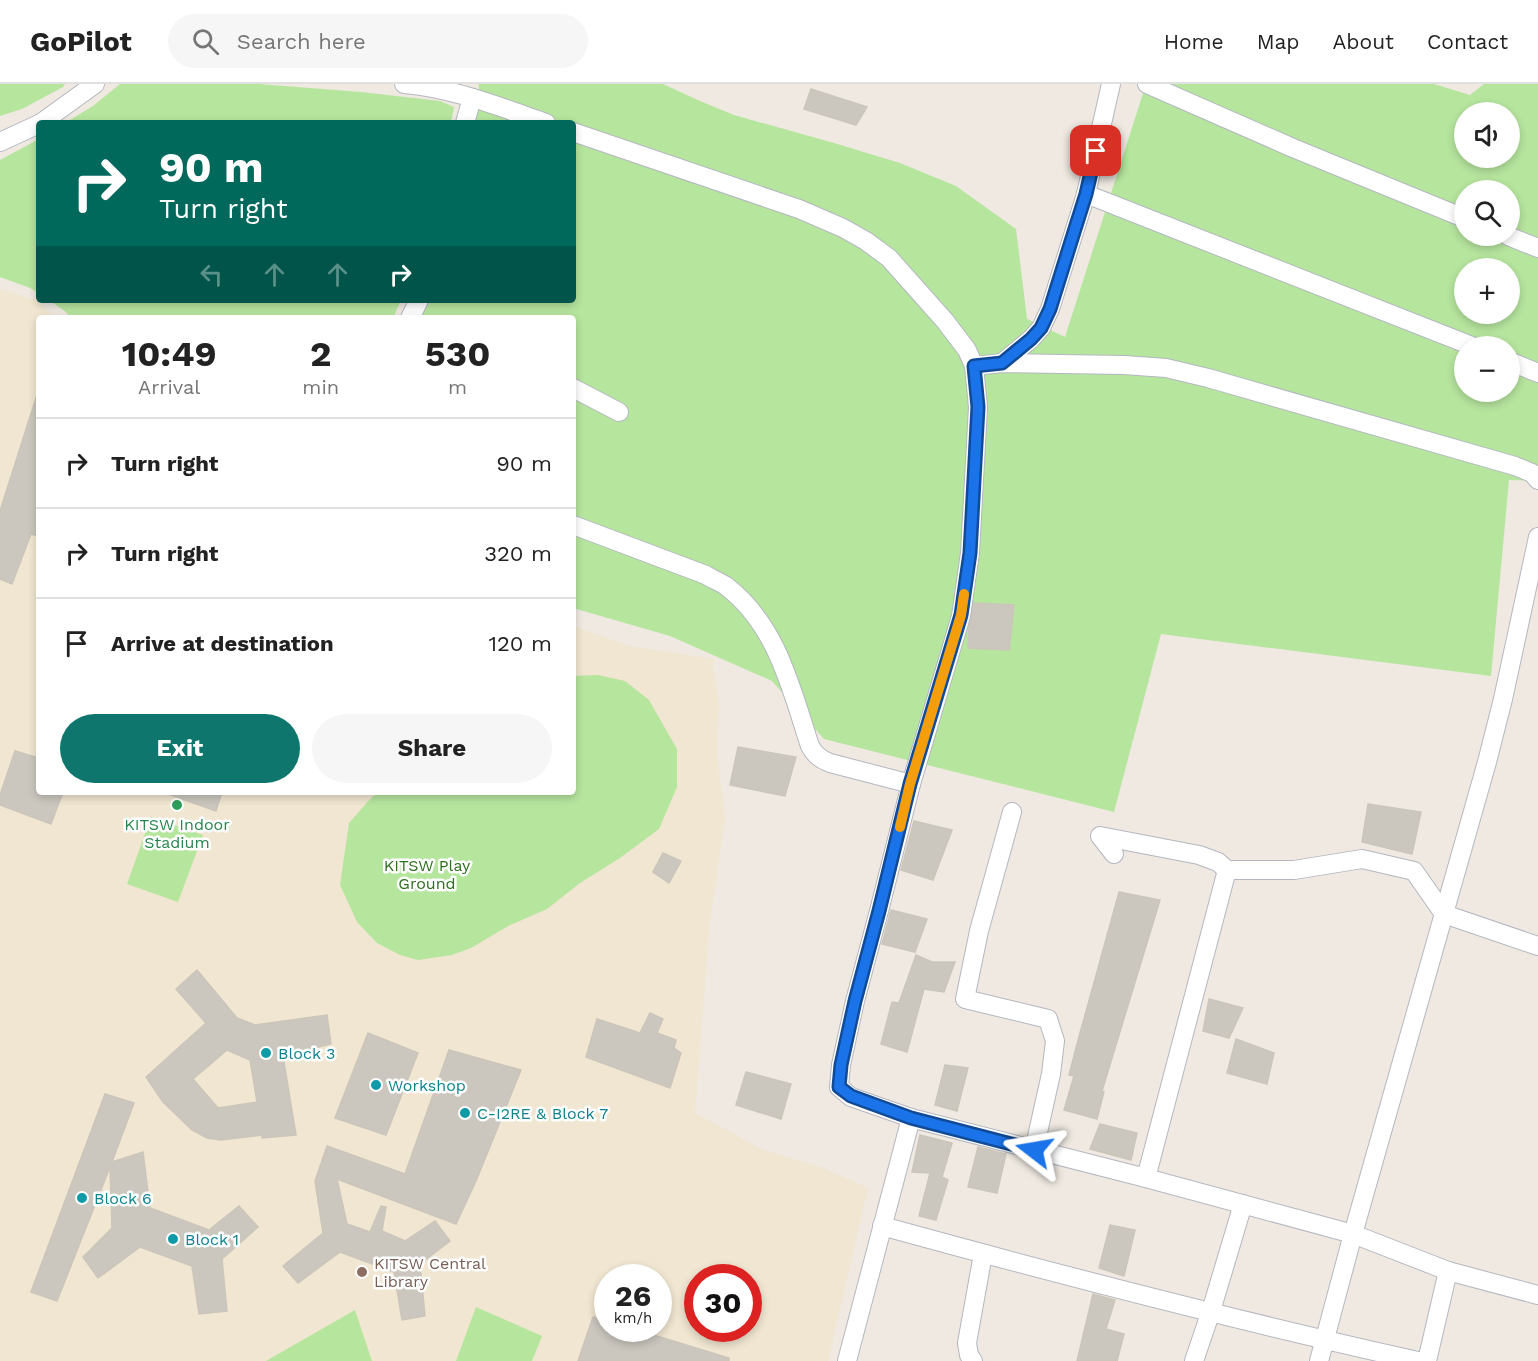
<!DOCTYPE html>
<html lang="en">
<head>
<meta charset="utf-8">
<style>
	:root { --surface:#fff; --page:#f6f6f6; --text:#222; --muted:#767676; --line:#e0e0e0; --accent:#0f766e }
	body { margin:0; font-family:"Work Sans",sans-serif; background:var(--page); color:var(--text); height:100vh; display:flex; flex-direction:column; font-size:22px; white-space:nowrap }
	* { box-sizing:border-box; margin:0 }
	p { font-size:20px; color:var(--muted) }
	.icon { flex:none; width:33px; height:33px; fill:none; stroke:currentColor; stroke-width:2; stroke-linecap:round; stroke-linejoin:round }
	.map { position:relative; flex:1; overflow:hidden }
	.details { position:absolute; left:36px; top:231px; width:540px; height:480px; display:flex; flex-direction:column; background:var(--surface); border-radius:6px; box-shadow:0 3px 9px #0003 }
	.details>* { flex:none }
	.banner { position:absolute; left:36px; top:36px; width:540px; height:183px; border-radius:6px; box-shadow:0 3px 9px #0003; background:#00695c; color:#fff; overflow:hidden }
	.controls { position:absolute; left:1454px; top:18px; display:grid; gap:12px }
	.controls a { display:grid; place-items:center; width:66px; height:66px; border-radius:50%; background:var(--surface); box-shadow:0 3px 9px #0003; font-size:30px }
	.speed { position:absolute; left:594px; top:1180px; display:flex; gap:12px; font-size:30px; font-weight:700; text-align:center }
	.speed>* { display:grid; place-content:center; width:78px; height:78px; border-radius:50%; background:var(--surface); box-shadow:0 3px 9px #0003; line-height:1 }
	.speed small { font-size:15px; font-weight:400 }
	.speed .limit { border:9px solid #d22; background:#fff; color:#111 }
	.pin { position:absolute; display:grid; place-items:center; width:51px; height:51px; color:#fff; margin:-26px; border-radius:12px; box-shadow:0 3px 9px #0006 }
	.me { position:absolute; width:66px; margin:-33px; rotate:284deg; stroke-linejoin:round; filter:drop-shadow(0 0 4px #0008) }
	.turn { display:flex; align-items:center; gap:21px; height:126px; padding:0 24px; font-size:27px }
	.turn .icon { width:78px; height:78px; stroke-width:2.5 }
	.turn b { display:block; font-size:42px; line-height:51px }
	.lanes { display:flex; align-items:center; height:57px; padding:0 24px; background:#0003; justify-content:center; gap:30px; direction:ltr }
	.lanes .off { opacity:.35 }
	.eta { display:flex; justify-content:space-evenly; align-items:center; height:102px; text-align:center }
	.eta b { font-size:36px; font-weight:700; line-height:42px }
	.button { display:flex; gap:12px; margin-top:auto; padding:12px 24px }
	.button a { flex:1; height:69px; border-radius:36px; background:var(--accent); color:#fff; font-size:24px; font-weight:700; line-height:69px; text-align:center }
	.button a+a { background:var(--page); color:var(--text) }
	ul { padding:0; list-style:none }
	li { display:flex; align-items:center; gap:18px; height:90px; padding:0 24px; border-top:2px solid var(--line) }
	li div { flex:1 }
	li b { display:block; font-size:22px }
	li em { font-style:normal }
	header { display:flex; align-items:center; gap:36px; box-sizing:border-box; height:84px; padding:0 30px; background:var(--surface); border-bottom:2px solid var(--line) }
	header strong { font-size:28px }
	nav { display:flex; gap:33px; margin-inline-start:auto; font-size:21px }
	.search { width:420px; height:54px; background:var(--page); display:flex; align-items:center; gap:15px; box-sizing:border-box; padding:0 21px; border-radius:33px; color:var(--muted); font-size:22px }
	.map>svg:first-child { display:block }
	.education { fill:#f0e6d1; fill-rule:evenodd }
	.green { fill:#b6e59e; fill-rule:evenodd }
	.building { fill:#cbc7bf; stroke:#cbc5ba; stroke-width:1.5; fill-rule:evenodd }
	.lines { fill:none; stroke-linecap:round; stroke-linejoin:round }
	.minor-casing { stroke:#b4b7c1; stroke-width:20 }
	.minor { stroke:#fff; stroke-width:18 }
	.route-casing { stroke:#114b97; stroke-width:15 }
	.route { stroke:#1a73e8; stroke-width:10 }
	.slow { stroke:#f59e0b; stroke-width:10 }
	.leisure-dot { fill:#2e9e5b; stroke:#fff; stroke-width:2 }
	.culture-dot { fill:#0f9aa8; stroke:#fff; stroke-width:2 }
	.education-dot { fill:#8d6e63; stroke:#fff; stroke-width:2 }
	.labels { text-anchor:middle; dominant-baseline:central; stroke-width:5; stroke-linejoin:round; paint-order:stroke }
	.leisure-label { font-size:16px; fill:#27864d; stroke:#fff }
	.park-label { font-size:16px; fill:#2c6e1b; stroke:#fff }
	.culture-label { font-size:16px; fill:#0d838f; stroke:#fff; text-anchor:start }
	.education-label { font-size:16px; fill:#785e54; stroke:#fff; text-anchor:start }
</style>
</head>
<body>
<header>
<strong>GoPilot</strong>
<div class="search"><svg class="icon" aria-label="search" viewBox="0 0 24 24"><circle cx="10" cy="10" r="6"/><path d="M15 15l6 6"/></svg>Search here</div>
<nav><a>Home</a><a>Map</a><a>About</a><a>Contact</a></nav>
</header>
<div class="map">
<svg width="1538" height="1277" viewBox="0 0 1538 1277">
	<rect width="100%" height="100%" fill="#efe9e1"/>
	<path class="education" d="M0,205L39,217L54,234H39V708H573V542L630,562L714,575L713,587L719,618L717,669L725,734L709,846L695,1029L764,1066L824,1084L868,1104L828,1277H0ZM608,1194H658V1245H608ZM698,1194H748V1245H698Z"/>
	<g class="green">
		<path d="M0,0H65L63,3L22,25L0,32Z"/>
		<path d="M120,0H259L361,8L440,17L454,23L451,39H65L93,22Z"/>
		<path d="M479,0H663L700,17L734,31L834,59L900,79L956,102L1016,145L1027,235L1065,253L1146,0H1434L1470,11L1484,0H1538V397L1509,396L1491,592L1161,550L1114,728L824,655L772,597L670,552L573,524V234H410L419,216H573V39H474L477,29ZM1464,28H1509V74H1464ZM1464,106H1509V152H1464ZM1464,184H1509V230H1464ZM1464,262H1509V308H1464Z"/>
		<path d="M39,55V209L30,204L0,193V76Z"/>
		<path d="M49,216H401L393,234H70L66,228Z"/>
		<path d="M598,591L625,597L649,616L677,665V703L659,745L620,774L580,799L547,825L508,842L471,864L452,871L418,876L400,871L377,859L357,838L340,801L349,739L372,713L379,708H573V592Z"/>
		<path d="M151,733L203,751L178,818L127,800Z"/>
		<path d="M476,1223L542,1252L532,1277H456Z"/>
		<path d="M355,1226L372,1277H266Z"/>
	</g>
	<g class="building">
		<path d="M811,5L867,23L856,41L804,25Z"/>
		<path d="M36,314H39V452L31,450L12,500L0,495V427Z"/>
		<path d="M974,519L1014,521L1009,566L968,564L969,543Z"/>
		<path d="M738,663L796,673L785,712L730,701Z"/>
		<path d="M15,667L39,674V708H63L51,740L0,721V711Z"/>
		<path d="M168,708H222L216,727L168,710Z"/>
		<path d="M1368,720L1421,728L1412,770L1362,758Z"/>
		<path d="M914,737L952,746L933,796L901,786Z"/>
		<path d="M663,769L681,777L669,799L653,788Z"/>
		<path d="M1119,808L1160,816L1102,1007L1104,1008L1097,1035L1064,1026L1074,992L1069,991L1077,960Z"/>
		<path d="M891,826L927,835L915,868L882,860Z"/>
		<path d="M916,871L932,878H955L944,908L924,905L907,968L881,960L892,918L899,919Z"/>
		<path d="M197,886L237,934L255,941L327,931L331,960L283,972L296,1051L262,1054V1051L221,1056L207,1054L192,1046L163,1018L146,993L206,939L176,905ZM227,966L250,976L257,1018L218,1024L193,995Z"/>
		<path d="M1209,915L1243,924L1229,954L1203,947Z"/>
		<path d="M650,929L663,935L657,949L676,956L674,964L681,969L670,1004L586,973L597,935L640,949Z"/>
		<path d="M368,949L418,969L386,1051L335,1034Z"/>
		<path d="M1236,955L1274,969L1267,1000L1227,989Z"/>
		<path d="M449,966L521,986L476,1097L456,1140L337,1095L347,1140L370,1148L381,1122L386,1123L382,1147L405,1157L435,1137L450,1157L420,1180L425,1232L402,1236L394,1188L340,1168L298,1199L283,1182L323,1149L315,1097L327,1062L405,1090Z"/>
		<path d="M945,981L968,984L957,1027L935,1021Z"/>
		<path d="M746,988L791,1000L781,1035L736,1021Z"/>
		<path d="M105,1010L134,1019L112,1078L143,1068L150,1124L209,1146L239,1122L258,1143L222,1175L227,1227L199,1230L192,1182L140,1163L98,1194L83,1173L112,1144L110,1083L57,1217L31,1208Z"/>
		<path d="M1100,1040L1137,1049L1131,1076L1090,1065Z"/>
		<path d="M920,1051L952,1059L942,1093L948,1096L936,1136L919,1132L930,1089L912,1088Z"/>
		<path d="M978,1063L1006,1070L997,1109L968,1103Z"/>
		<path d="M1110,1141L1135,1146L1124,1192L1099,1184Z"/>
		<path d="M1093,1210L1115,1216L1106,1245L1124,1250L1117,1277H1077Z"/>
		<path d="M593,1233L608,1237V1245H634L729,1274V1277H578Z"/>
	</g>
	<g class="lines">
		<defs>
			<g id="minor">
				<path d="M404,0C453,4 500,23 546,39"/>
				<path d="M1147,0L1293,64L1464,134"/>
				<path d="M41,39L95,0"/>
				<path d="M465,39L472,14"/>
				<path d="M573,48L799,125L843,144L866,157L889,174L945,237L967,266L974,282L978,323L970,469L961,532L911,700L879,827L855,917L841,981L839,1003L851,1013L911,1034L1146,1094L1353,1150L1448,1187"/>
				<path d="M0,58L39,40"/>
				<path d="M1086,110L1472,262"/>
				<path d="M1508,152L1538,164"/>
				<path d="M410,234L419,216"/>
				<path d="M1509,277L1538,289"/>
				<path d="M1002,279L1031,255L1041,244L1050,225L1086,110L1111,0"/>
				<path d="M974,282L1002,279L1124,281L1166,284L1208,294L1515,382L1532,389L1538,396"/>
				<path d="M573,304L619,328"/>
				<path d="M573,441L706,491C712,495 720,498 726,502C777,541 791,604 810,662C815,671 820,675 830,679L911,700"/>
				<path d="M1012,728L979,847L965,915L1048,935L1055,957L1051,990L1034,1066"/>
				<path d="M1114,770L1100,752L1199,771L1218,778L1227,786L1146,1094"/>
				<path d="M1227,786H1294L1362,775L1414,787L1444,830L1538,862"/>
				<path d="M882,1142C1060,1191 1238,1237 1418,1277"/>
				<path d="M847,1277L911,1034"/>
				<path d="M973,1277L969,1271L967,1259L983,1170"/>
				<path d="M1194,1277L1211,1227L1243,1120"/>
				<path d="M1319,1277L1353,1150L1487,678L1503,615L1538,453"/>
				<path d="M1427,1277L1448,1187L1538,1211"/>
			</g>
		</defs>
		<use href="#minor" class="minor-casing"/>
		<use href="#minor" class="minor"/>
	</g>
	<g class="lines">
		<defs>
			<path id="route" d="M1034,1066L911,1034L851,1012L839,1003L841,981L855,917L879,827L910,700L961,531L970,469L978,323L974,282L1002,279L1031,255L1041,244L1050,225L1074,148L1086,110L1096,67"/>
		</defs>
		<use href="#route" class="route-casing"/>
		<use href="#route" class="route"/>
		<path class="slow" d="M900,743L910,700L961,531L964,510"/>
	</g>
	<circle class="leisure-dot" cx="177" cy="721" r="6"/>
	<g class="culture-dot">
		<circle cx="266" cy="969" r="6"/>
		<circle cx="376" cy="1001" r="6"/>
		<circle cx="465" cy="1029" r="6"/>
		<circle cx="82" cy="1114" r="6"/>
		<circle cx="173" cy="1155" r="6"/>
	</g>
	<circle class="education-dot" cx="362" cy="1188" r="6"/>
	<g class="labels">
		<g class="leisure-label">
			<text x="177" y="740">KITSW Indoor<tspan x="177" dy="18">Stadium</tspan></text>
		</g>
		<g class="park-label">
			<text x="427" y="781">KITSW Play<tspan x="427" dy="18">Ground</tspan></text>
		</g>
		<g class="culture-label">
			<text x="278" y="969">Block 3</text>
			<text x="388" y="1001">Workshop</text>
			<text x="477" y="1029">C-I2RE &amp; Block 7</text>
			<text x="94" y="1114">Block 6</text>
			<text x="185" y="1155">Block 1</text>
		</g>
		<g class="education-label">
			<text x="374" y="1179">KITSW Central<tspan x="374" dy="18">Library</tspan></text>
		</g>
	</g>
</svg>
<div class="controls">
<a><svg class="icon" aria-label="sound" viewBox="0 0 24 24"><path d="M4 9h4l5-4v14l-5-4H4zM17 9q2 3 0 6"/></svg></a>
<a><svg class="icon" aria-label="search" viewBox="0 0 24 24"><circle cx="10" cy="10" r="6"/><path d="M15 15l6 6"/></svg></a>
<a>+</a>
<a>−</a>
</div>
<div class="speed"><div>26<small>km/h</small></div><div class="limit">30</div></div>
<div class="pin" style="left:1096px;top:67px;background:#d93025"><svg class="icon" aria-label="arrive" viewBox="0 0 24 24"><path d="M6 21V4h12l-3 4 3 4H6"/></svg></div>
<svg class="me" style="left:1034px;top:1066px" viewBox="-20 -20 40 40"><path d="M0-17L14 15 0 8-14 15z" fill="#1a73e8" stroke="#fff" stroke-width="4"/></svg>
<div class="banner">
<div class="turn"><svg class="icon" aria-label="right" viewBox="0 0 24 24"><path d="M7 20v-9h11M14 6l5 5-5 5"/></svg><div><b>90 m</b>Turn right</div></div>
<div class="lanes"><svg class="icon off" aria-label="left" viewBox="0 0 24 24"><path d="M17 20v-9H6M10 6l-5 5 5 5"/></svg><svg class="icon off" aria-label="ahead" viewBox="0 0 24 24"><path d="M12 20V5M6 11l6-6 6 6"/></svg><svg class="icon off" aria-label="ahead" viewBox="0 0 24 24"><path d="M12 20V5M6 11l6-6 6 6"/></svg><svg class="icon" aria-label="right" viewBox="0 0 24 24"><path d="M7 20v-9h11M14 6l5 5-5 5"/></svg></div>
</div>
<section class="details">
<div class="eta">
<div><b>10:49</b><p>Arrival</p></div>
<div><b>2</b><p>min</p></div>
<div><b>530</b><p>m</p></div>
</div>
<ul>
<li><svg class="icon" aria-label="right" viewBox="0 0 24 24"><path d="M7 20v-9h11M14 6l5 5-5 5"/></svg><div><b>Turn right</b></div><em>90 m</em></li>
<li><svg class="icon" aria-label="right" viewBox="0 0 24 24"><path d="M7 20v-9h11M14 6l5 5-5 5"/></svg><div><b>Turn right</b></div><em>320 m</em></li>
<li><svg class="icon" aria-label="arrive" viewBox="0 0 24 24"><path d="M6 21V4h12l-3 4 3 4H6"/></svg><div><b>Arrive at destination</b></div><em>120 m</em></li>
</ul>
<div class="button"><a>Exit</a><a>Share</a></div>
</section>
</div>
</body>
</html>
